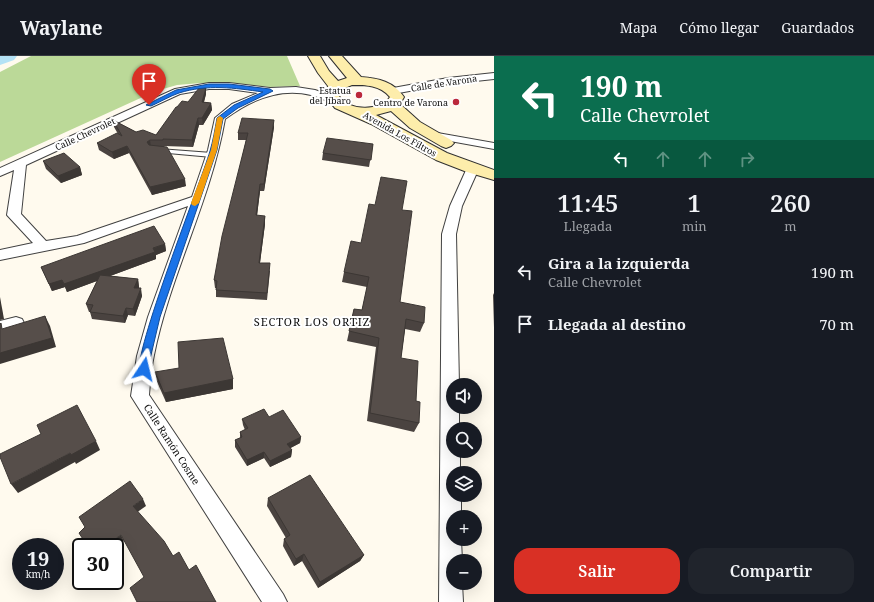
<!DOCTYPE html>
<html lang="es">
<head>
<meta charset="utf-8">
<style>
	:root { --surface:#171b24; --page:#20242c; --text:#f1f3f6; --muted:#9ea1a6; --line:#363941; --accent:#d93025 }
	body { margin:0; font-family:"Noto Serif",serif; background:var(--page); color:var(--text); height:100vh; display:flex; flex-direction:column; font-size:15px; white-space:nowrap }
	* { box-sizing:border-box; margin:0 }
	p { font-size:13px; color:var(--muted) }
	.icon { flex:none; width:22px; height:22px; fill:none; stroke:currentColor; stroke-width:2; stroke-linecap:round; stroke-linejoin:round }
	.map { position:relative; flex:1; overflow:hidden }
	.drawer { display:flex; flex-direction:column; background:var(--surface); width:380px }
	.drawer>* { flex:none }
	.guide { background:#0b6e4f; color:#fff; overflow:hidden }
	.tools { position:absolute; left:446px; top:322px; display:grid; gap:8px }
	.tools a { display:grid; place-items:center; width:36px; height:36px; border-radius:50%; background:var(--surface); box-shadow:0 4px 16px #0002; font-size:20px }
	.speed { position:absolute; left:12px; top:482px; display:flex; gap:8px; font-size:20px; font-weight:700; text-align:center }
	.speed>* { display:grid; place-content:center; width:52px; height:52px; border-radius:50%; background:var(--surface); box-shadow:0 4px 16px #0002; line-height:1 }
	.speed small { font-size:10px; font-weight:400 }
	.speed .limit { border:2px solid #111; border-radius:6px; background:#fff; color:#111 }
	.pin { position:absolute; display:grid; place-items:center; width:34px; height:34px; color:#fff; margin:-41px -17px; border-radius:50% 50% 50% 0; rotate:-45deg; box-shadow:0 0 4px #0007 }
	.pin .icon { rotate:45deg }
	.me { position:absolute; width:44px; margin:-22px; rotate:10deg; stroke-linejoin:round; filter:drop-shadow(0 0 3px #0008) }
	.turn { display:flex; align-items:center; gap:14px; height:84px; padding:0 20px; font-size:18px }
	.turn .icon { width:52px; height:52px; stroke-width:2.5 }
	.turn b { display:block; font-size:28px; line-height:34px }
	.lanes { display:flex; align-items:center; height:38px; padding:0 20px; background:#0003; justify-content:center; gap:20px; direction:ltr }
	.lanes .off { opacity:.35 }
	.eta { display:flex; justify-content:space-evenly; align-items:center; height:68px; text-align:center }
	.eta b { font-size:24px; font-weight:600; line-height:28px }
	.button { display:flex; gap:8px; margin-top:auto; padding:8px 20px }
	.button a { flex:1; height:46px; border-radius:16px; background:var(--accent); color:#fff; font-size:16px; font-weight:600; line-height:46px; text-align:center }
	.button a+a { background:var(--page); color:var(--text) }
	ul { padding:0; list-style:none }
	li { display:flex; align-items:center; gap:12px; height:52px; padding:0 20px }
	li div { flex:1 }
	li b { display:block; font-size:15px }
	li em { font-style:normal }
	header { display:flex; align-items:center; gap:24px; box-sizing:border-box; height:56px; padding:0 20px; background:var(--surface); border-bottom:1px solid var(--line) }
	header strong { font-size:19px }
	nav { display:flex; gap:22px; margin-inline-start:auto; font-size:14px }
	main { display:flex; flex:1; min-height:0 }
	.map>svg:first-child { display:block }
	.forest { fill:#bbd998 }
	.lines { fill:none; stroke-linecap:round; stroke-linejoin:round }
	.river { fill:#b4e2f5; fill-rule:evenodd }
	.lane-casing { stroke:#414141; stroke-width:2 }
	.street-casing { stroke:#414141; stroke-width:2 }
	.secondary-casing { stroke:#303030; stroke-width:2 }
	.lane { fill:#fff; fill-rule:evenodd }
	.street { fill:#fff; fill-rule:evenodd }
	.secondary { fill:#fdedab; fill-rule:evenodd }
	.wall { fill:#4a4340 }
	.shaded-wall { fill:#3c3734 }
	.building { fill:#564e4a; stroke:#3c3734 }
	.route { fill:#1a73e8; stroke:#114b97 }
	.slow { fill:#f59e0b }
	.poi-dot { fill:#bb283b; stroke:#fff; stroke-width:1.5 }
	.labels { text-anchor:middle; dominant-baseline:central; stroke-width:4; stroke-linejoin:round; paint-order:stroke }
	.far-street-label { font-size:9px; fill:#0e0e0e; stroke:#fff }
	.far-poi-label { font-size:9px; fill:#0e0e0e; stroke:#fff; text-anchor:end }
	.street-label { font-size:10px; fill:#0e0e0e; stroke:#fff }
	.neighbourhood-label { font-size:11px; letter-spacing:1px; fill:#0e0e0e; stroke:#fff }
</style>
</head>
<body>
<header>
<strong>Waylane</strong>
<nav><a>Mapa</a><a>Cómo llegar</a><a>Guardados</a></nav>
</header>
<main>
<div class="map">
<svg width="494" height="546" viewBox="0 0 494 546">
	<rect width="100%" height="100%" fill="#fffaee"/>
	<path class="forest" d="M31,0H287L300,30L270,31L243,28L201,27L177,29L156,35L0,106V16Z"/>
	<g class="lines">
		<path class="river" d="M0,0H17L14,4L0,9Z"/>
		<defs>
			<path id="lane" d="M159,93L212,97L215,99L212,101L157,96V94Z"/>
			<g id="street">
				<path d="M494,17V23L448,28L393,38L388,35L393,32L448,22Z"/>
				<path d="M209,27H229L270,32L296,31L315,34L338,42L339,44L334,47C326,45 319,41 311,39C279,31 249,45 225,63C211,144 170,219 154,299C151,312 150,326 149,339L283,538L287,546H262L131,340L137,300L148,261L188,150L84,187L0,204V194L33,187L7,159L14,114L0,120V112L175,33ZM209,33H229L258,37L232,48L215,62L208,94L192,141L77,180L46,185L21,158L26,109L180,38Z"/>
				<path d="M432,76L494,87V93L428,81L427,79Z"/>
				<path d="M473,108L477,109L479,112L462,150L456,178L459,329H453V351H459V373H453V395H460V417H453V439H461V461H453V483H461L462,505H453V527H462L463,546H439L442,178L450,150L467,112L469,109Z"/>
				<path d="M16,261L22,263L24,267L22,271L0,277V265Z"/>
			</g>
			<path id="secondary" d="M308,0H320L329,15L338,25L347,22L329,0H342L361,21C378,22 394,26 404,41L400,48L420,66L451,84L454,87L451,90L446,92L441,90L410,72L391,55L376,59L447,97L494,114V124L467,116L436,104L371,68L335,52L326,41L328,30L318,17ZM352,29C366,29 380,29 390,41C381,56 347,55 339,40L340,34Z"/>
		</defs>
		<use href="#lane" class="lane-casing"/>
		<use href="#street" class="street-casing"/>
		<use href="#secondary" class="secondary-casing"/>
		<use href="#lane" class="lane"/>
		<use href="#street" class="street"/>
		<use href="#secondary" class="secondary"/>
	</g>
	<g class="wall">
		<path d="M206,32V38L204,46L211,47L212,54L203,69H199L193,91L164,90L186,130L152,139L129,97L114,103L99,94L97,87L118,78L114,71L113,64L136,76L156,79L177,51L188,46Z"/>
		<path d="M274,71L264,135H260L257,160H265V168L260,207L270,215L267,244L216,241V232H215L214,224L246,84H238V77Z"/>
		<path d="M373,88L369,111L322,104L323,97Z"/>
		<path d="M43,105L80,111L82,119L61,127L46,113Z"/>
		<path d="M402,154L400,246L424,267L420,276L405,273L401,302L416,345L419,367L414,376L367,365L376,291L347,285L354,253L362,254L367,231L342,226L344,216Z"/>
		<path d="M165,188L166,195L156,199V203L110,220L138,223L139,231V232L142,240L135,260L128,259L125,267L92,263L90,256H89L86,248L97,225L67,236L65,231L52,235L41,211Z"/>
		<path d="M494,237V272L493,239Z"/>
		<path d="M155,316L233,323V333L166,346L157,326Z"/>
		<path d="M269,361L301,381L300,387L290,392L292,394L291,401L270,411L264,402L247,410L235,391V384L240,382V376L245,374L243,369L242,363Z"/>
		<path d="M268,442L364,499L360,505L318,532L302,505L294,510L283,490L284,483L286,482L267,450Z"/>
	</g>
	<g class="shaded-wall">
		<path d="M206,32V38L202,53V46Z"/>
		<path d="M211,47L212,54L203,69L202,62Z"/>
		<path d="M198,62L199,69L193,91L192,84Z"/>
		<path d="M274,64V71L264,135V128Z"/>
		<path d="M150,84L151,91L148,93L147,86Z"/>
		<path d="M127,90L129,97L114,103L112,96Z"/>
		<path d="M80,111L82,119L61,127L58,120Z"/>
		<path d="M185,123L186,130L152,139L150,131Z"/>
		<path d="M260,128V135L256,167V159Z"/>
		<path d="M265,160V168L259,214V207Z"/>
		<path d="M165,188L166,195L156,199V203L67,236L64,228Z"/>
		<path d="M138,223L139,231L136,239L134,232Z"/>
		<path d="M62,224L65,231L52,235L49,228Z"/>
		<path d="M141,232L142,240L135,260L133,253Z"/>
		<path d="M0,241L4,263L0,264Z"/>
		<path d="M126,252L128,259L125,267L123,260Z"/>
		<path d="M45,260L50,270L56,291L0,308V297Z"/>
		<path d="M233,323V333L166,346L164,337Z"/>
		<path d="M301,381L300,387L287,394V388Z"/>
		<path d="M96,385L100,394L76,408L75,406L18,437L11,428L70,397Z"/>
		<path d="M292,394L291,401L270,411V405Z"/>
		<path d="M264,396V402L247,410V404Z"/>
		<path d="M143,443L146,450L136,457L133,450Z"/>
		<path d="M121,479L124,485L115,492V491H103Z"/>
		<path d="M304,498L302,505L294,510L296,503Z"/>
		<path d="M364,499L360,505L318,532L320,526Z"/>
	</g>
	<g class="building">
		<path d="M199,32H206L202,46L211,47L202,62H198L192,84L163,83V84H150L147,86L149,89L167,91L185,123L150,131L127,90L112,96L97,87L117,77L122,80L113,64L136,76L143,74L156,79L176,51H177L182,45L188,46Z"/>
		<path d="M242,62L274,64L264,128H260L256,159L265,160L259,207H270L267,237L216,234L217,225L214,224L222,180L248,77H238Z"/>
		<path d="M327,82L373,88L371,104L323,97Z"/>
		<path d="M64,97L80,111L58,120L43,105Z"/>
		<path d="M381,121L407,125L402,154L412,155L400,246L425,251L424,267L406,263L401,302L418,305L416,345L420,346L419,367L370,357L379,282L349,275L354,253L362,254L369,221L344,216L351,185L361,187L369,148L375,149Z"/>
		<path d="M154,170L165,188L153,192L155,196L64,228L62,224L49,228L41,211Z"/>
		<path d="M100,219L138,223L134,232H141L133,253L126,252L123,260L90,256L93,249L86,248Z"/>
		<path d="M45,260L52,282L0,297V268L1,267L2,273Z"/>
		<path d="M223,282L233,323L164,337L155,316L179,312L178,286Z"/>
		<path d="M77,349L96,385L71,399L70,397L11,428L0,401V398L41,378L37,369Z"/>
		<path d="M264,353L269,361L283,354L301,381L287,388L292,394L270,405L264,396L247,404L235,384L242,381L240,376L248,372L242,363Z"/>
		<path d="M310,419L364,499L320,526L304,498L296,503L284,483L290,479L268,442Z"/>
		<path d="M130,425L143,443L133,450L164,485L173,500L179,496L189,514L196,509L216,546H137L130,532L144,521L121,479L103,491H88L79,477L85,471L79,461Z"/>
	</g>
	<path class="route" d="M209,28H229L270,33L273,35L238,52L223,63L217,94L160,261L147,316H140C132,299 201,126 210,95C213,85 215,73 217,62L234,49L263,36C235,32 207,28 179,37C170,40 160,46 151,50L146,49L176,34Z"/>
	<path class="slow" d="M220,60L223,62L217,94L199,147L195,150L192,149L191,147L211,94L217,62Z"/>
	<g class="poi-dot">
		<circle cx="359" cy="39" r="4"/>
		<circle cx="456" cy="46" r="4"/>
	</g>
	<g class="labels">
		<g class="far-street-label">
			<text transform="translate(444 27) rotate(-9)">Calle de Varona</text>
			<text transform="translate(85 78) rotate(-25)">Calle Chevrolet</text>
			<text transform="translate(400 78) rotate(29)">Avenida Los Filtros</text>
		</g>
		<g class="far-poi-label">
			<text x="351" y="34">Estatua<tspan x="351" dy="10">del Jíbaro</tspan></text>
			<text x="448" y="46">Centro de Varona</text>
		</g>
		<g class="street-label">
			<text transform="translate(172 388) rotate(57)">Calle Ramón Cosme</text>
		</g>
		<g class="neighbourhood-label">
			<text x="312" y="265">SECTOR LOS ORTIZ</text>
		</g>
	</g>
</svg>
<div class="tools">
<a><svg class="icon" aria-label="sound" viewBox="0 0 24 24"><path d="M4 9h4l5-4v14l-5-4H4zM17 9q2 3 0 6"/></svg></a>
<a><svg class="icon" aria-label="search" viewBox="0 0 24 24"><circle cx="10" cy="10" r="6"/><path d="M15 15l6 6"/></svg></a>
<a><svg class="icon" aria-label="layers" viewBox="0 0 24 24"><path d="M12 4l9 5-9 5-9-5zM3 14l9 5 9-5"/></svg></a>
<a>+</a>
<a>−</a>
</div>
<div class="speed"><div>19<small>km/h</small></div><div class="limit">30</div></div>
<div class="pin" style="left:149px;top:49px;background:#d93025"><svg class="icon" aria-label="arrive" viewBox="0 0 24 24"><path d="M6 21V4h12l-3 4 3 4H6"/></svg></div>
<svg class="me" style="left:144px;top:313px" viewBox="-20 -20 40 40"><path d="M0-17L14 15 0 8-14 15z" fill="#1a73e8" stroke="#fff" stroke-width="4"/></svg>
</div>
<section class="drawer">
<div class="guide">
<div class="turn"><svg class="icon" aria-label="left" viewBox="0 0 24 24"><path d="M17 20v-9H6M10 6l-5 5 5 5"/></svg><div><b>190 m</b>Calle Chevrolet</div></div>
<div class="lanes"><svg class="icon" aria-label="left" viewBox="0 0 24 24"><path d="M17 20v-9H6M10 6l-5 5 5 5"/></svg><svg class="icon off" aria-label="ahead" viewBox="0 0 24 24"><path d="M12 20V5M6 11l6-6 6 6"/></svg><svg class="icon off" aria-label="ahead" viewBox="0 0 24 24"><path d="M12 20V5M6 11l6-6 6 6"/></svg><svg class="icon off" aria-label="right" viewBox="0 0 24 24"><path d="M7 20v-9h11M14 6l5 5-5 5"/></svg></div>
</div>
<div class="eta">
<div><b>11:45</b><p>Llegada</p></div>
<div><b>1</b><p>min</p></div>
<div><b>260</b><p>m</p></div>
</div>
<ul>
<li><svg class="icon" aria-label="left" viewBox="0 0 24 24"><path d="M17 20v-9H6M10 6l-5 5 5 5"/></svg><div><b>Gira a la izquierda</b><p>Calle Chevrolet</p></div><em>190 m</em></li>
<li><svg class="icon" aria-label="arrive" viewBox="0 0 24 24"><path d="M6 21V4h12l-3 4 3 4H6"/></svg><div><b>Llegada al destino</b></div><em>70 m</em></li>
</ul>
<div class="button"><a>Salir</a><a>Compartir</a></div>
</section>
</main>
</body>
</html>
